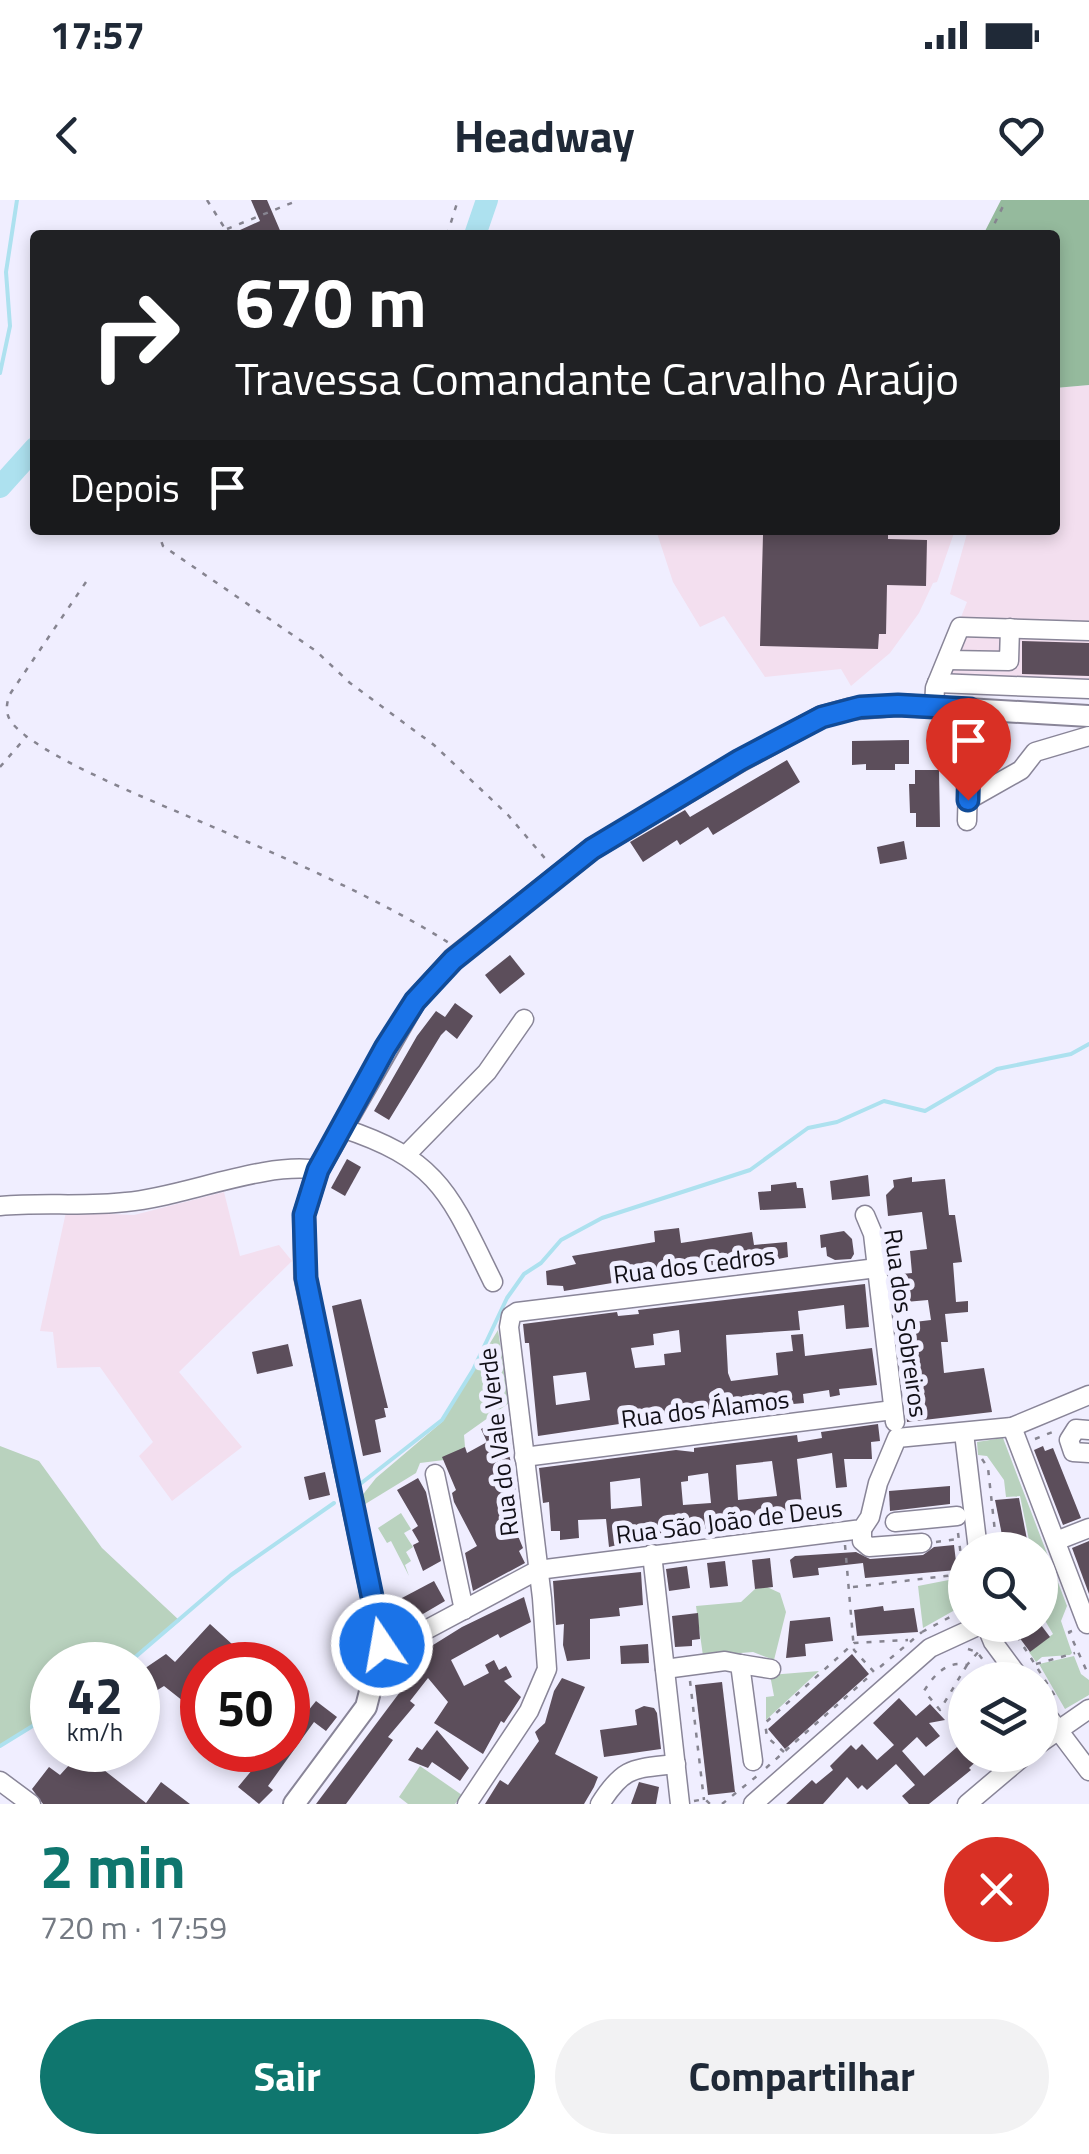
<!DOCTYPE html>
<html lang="pt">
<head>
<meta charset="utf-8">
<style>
	:root { --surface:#fff; --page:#f2f2f3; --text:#1f2937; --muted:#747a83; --accent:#0f766e }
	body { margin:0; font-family:"Titillium Web",sans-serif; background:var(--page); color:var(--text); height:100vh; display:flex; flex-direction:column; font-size:38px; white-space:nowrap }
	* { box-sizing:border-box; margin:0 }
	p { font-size:32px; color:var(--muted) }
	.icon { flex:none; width:55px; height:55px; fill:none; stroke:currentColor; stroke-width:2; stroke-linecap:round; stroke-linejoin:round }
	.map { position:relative; height:1604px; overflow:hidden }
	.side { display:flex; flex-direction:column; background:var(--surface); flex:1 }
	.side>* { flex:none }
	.hud { position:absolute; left:30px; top:30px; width:1030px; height:305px; border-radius:10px; box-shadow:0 5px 15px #0003; background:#202124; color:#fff; overflow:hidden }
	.buttons { position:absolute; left:948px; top:1332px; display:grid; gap:20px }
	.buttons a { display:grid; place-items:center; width:110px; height:110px; border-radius:50%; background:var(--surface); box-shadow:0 5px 15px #0003; font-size:50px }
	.speed { position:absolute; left:30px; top:1442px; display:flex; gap:20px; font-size:50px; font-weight:700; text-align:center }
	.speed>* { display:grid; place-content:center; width:130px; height:130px; border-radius:50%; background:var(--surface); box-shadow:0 5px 15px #0003; line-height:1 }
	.speed small { font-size:25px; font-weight:400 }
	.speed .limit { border:15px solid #d22; background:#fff; color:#111 }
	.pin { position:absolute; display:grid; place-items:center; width:85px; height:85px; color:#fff; margin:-102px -42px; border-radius:50% 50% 50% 0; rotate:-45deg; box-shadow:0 0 10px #0007 }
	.pin .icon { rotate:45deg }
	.me { position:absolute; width:110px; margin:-55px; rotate:348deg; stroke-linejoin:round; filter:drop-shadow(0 0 8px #0008) }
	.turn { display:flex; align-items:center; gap:35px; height:210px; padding:0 40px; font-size:45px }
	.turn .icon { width:130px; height:130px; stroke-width:2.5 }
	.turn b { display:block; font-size:70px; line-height:85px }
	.then { display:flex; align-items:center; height:95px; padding:0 40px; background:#0003; gap:20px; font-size:38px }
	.round { display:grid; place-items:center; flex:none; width:105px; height:105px; border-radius:52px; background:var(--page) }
	.headline { display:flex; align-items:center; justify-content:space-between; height:170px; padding:0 40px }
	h1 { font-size:60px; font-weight:700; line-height:75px; color:var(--accent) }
	.button { display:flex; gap:20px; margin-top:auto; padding:20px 40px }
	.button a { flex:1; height:115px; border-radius:60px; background:var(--accent); color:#fff; font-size:40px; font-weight:700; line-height:115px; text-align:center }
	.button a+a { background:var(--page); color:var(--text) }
	.status { display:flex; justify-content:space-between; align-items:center; height:70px; padding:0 50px; background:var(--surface); direction:ltr }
	.status svg { height:28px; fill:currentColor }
	header { display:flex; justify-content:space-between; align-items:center; height:130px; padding:0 40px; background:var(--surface); font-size:45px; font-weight:700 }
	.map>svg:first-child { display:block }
	.industrial { fill:#f3dfef }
	.green { fill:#b9d2be }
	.forest { fill:#95ba9d }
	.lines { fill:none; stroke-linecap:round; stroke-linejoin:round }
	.stream { stroke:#ade1ef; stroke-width:4 }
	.river { stroke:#ade1ef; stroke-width:22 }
	.building { fill:#5c4e5b; fill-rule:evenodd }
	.minor-casing { stroke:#898598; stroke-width:21 }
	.major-casing { stroke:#898598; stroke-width:24 }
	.path { stroke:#868490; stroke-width:2.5; stroke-dasharray:5 8; stroke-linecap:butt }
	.minor { stroke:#fff; stroke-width:18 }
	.major { stroke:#fff; stroke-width:20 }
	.route-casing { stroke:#114b97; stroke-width:25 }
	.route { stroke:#1a73e8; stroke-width:18 }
	.labels { text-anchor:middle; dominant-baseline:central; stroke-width:10; stroke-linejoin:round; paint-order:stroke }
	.street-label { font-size:25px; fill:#121017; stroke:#f0eeff }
</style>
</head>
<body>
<div class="status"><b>17:57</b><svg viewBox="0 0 49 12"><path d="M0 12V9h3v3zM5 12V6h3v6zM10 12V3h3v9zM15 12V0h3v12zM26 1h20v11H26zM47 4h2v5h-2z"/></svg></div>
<header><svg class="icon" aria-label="back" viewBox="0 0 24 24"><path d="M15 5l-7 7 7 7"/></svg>Headway<svg class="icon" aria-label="heart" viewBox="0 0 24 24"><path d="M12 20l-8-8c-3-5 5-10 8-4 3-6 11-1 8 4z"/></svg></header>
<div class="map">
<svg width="1089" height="1604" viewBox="0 0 1089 1604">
	<rect width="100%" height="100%" fill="#f0eeff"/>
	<g class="industrial">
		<path d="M1089,185V491L931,493L967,402L950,394L968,330H1055V188Z"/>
		<path d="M656,330H955L937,382L933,383L919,413L890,453L851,486L841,469L765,477L724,416L700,427L673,382Z"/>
		<path d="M224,992L240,1056L279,1045L292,1061L179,1172L242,1247L172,1301L139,1256L153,1242L100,1167L57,1168L53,1132L40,1131L66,1012L134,1015Z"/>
	</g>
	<g class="green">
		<path d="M498,1130L509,1203L464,1235L465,1247L444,1260L420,1263L416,1273L362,1306L361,1297L376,1278L442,1222Z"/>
		<path d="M1003,1238L1067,1406L1061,1421L1072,1453L1070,1455L1042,1457L1036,1462L1029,1452L1053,1434L1040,1412L1044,1403L1040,1396V1350H1031L1020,1296L1006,1297L1004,1280L987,1256L978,1255L977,1242Z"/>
		<path d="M0,1246L39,1261L102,1348L180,1421L126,1465H52V1514L0,1546Z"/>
		<path d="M401,1313L411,1329L404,1333L413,1347L406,1352L411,1361L405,1365L409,1376L391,1341L387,1343L378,1328Z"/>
		<path d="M959,1378L962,1406L923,1428L918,1386Z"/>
		<path d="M767,1387L780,1393L786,1412L774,1460L753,1452L703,1456L696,1406L741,1402L755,1389Z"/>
		<path d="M1074,1456L1081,1474L1089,1480V1495L1065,1509L1039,1464Z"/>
		<path d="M819,1471L766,1520V1497L774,1496L770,1475Z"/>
		<path d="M420,1566L462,1595L455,1604H408L399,1597Z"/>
	</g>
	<path class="forest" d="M1001,0H1089V185L1055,188V35H983Z"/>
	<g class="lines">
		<g class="stream">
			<path d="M0,173L10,126L6,72L17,0"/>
			<path d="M355,1288L442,1220L473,1170L507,1098L524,1074L541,1063L561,1040L602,1018L750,970L808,928L837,922L884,901L925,911L997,869L1071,854L1089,844"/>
			<path d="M126,1465L231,1375L334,1303"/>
			<path d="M0,1546L52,1514"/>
		</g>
		<g class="river">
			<path d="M475,35L487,0"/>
			<path d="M0,287L35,248"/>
		</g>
	</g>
	<g class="building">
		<path d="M251,0H267L282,35H229L260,21Z"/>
		<path d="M789,330H888V339L927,340L926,386L887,385L886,434H879L878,449L760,446L763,335H789Z"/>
		<path d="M1022,441L1089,443V476L1022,474Z"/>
		<path d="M909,540V564H895V570H866V564L852,565V541Z"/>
		<path d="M787,560L800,582L713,635L708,627L680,645L677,640L643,662L630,642L685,610L690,617Z"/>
		<path d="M915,570H939L940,627H916V613H910L909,584H915Z"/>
		<path d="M904,641L907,659L880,664L877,647Z"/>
		<path d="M510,755L525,774L500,794L485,775Z"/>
		<path d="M455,803L473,816L457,839L446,830L441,835L389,920L374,911L417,836L436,811L445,817Z"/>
		<path d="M347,959L361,967L345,996L331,988Z"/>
		<path d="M868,975L870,996L832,1000L830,981Z"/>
		<path d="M912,977V982L945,979L949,1015H955L962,1062L953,1063L956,1102L968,1101V1112L945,1114L948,1142H941L944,1173L984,1168L992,1212L907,1222L905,1200L912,1199L906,1123L931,1120L928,1100L894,1103L891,1075L912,1073L910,1051L927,1049L922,1012L888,1016L886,995L894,987L893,980Z"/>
		<path d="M796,982L797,988H803L806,1008L760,1010L758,992L771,991V985Z"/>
		<path d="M679,1028L681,1043L752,1032L754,1045L787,1042L788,1057L738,1067L648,1072V1077L564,1091L563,1086L547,1085L546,1071L576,1064L572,1056L655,1042L654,1031Z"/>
		<path d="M844,1031L852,1039L854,1054L851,1059L835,1060L827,1056L826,1047L821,1048L820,1035Z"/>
		<path d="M865,1084L869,1127L846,1129L844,1105L798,1111L800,1130L726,1135L728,1173L731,1181L778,1175L776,1153L793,1151L791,1135L803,1134L805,1156L872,1148L877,1185L839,1189L840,1195L830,1197L829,1190L803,1194L804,1203L782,1205L781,1200L701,1210L702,1215L687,1217V1214L538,1236L529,1143H525L523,1124L617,1112L618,1116L639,1114L638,1110ZM679,1130L681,1152L664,1154L665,1165L635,1168L631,1148L654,1145L653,1134ZM586,1172L590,1200L556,1205L553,1176Z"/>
		<path d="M361,1099L388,1208H384L386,1217L375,1220L381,1252L363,1256L332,1106Z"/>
		<path d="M288,1144L293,1166L257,1174L252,1152Z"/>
		<path d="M503,1217L509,1228L505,1233L511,1244L507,1247L514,1274L510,1277L516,1289L512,1291L518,1304L514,1306L520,1318L516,1321L521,1332L518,1336L523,1348L519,1351L525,1363L473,1391L465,1353L477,1346L454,1302L452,1293L456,1290L442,1257L465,1247L467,1253L487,1242L481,1229Z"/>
		<path d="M878,1224L880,1241L871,1242L872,1259H844L847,1287L836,1288L832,1253L797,1259L803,1315L764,1319L765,1325L654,1336L609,1347L606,1319L578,1320L579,1338L560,1340V1331H551L549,1302L543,1303L539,1268L676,1250L694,1252V1248L797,1235L798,1242L822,1238L821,1232ZM772,1261L777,1296L738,1300L736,1265ZM708,1273L711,1303L683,1305L681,1282L688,1281V1276ZM640,1278L642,1306L611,1309L610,1282Z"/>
		<path d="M1043,1246L1045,1251L1053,1248L1081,1318L1063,1325L1034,1250Z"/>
		<path d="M325,1272L330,1295L309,1300L304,1277Z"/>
		<path d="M418,1278L426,1292L441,1361L423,1371L413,1345L419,1342L412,1330L418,1326L397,1290Z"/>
		<path d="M950,1286V1304L890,1311L889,1291Z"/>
		<path d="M1019,1298L1029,1350H1005L995,1300Z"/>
		<path d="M1089,1341V1394L1072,1348Z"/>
		<path d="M954,1345L957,1370L865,1378L863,1363L818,1368L819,1375L793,1378L790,1360L795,1356L856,1352L870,1359L923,1355L934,1347Z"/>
		<path d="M770,1358L773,1387L755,1389L752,1360Z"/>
		<path d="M725,1361L728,1386L710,1388L707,1363Z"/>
		<path d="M687,1366L690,1388L669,1391L666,1369Z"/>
		<path d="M641,1372L643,1405L619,1408L620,1416L590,1419V1459L567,1461L563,1445L564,1424L556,1425L553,1381Z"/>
		<path d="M434,1381L445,1401L411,1421L400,1399Z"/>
		<path d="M524,1397L531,1422L500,1438L498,1434L451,1460L464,1486L489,1473L485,1465L494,1460L499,1470L506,1466L512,1477L504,1481L521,1497L504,1523L501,1521L483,1554L434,1523L448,1502L428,1478L410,1501L415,1505L388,1537L393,1540L346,1604H316L403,1488L393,1481L409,1460L462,1427Z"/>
		<path d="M883,1406L884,1411L914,1408L918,1432L857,1436L854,1410Z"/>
		<path d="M698,1413L700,1439L692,1440V1446L675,1447L672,1416Z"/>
		<path d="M830,1417L833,1441L805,1444L806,1456L786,1458L790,1421Z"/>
		<path d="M210,1424L244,1455L234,1465H202V1516L164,1486L138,1502V1473L166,1454L175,1462Z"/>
		<path d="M1010,1425H1041L1050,1437L1030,1452Z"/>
		<path d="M648,1444L649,1463L621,1464L620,1446Z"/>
		<path d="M852,1454L869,1474L785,1549L768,1529Z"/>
		<path d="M562,1478L585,1487L555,1554L598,1577L594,1587L584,1604H485L500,1580L508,1585L539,1541L535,1532L545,1523L554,1491Z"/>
		<path d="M722,1482L735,1592L708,1595L695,1485Z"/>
		<path d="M899,1498L916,1516L930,1504L945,1520L929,1523L940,1536L926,1547L917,1537L902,1551L924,1576L965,1540V1555H983L969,1568L971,1570L929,1604H909L902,1596L915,1585L896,1564L867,1590L862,1585L858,1589L847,1577L823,1604H786L812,1580L816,1584L833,1570L830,1566L851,1545L856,1550L862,1544L877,1560L894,1545L873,1523Z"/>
		<path d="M316,1501L337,1517L326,1531L314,1522L268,1586L273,1590L259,1604L238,1587L257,1564L249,1557L255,1550H288V1513L299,1522Z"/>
		<path d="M644,1506L654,1508L657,1513L661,1549L604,1557L600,1530L637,1525L635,1510Z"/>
		<path d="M437,1530L469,1568L460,1581L432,1562L428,1568L408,1560L417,1547L422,1550Z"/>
		<path d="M81,1552L146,1603L161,1582L190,1604H43L32,1589L49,1567L60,1575Z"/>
		<path d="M639,1582L659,1587L656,1604H631Z"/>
	</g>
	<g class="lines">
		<defs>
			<g id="minor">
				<path d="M948,460L1009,461L1010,428"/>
				<path d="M937,483L1089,489"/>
				<path d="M934,507L935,488L960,427L1089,431"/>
				<path d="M968,600L1021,570L1035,552L1089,536"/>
				<path d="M967,621L970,509"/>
				<path d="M342,928C440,960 450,995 493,1082"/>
				<path d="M406,955L487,872L524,819"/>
				<path d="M0,1006C42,1002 84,1007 126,1002C184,997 264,961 318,970"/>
				<path d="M865,1015L873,1034L895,1222"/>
				<path d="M1012,1227L1087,1424"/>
				<path d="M1089,1230L1076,1229L1069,1240L1073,1252L1089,1253"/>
				<path d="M964,1233L978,1350"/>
				<path d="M524,1257L893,1210"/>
				<path d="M435,1274L464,1410"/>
				<path d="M895,1322L957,1316"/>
				<path d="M862,1329V1341L869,1347L922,1343"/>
				<path d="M1056,1341L1089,1328"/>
				<path d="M652,1354L680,1604"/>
				<path d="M986,1425L993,1442L1021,1480"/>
				<path d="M382,1445L424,1431L538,1370L862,1329L870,1317L878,1283L897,1238L1012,1227L1089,1195"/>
				<path d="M740,1464L771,1469"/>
				<path d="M665,1469L725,1461L740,1464L753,1561"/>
				<path d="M1040,1506L1089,1571"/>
				<path d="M1040,1543L1089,1509"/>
				<path d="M0,1581L31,1604"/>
				<path d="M467,1604L529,1511L547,1469L542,1398L509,1127L511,1116L517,1112L877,1068"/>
				<path d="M600,1604C624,1566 633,1569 676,1564"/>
				<path d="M753,1604L930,1448L980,1425"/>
				<path d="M967,1604L1025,1555"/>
			</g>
			<path id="major" d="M294,1604L366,1507L382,1445L305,1077L304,1015L318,970L415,801L453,759L592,649L740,561L821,517L850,509L898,505L1089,516"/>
		</defs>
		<use href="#minor" class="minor-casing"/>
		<use href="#major" class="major-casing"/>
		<g class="path">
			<path d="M207,0L229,35"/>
			<path d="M227,29L299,0"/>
			<path d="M447,35L458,0"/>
			<path d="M989,35L1006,0"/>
			<path d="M157,330L163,346L316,451L350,483L434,545L508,615L549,663"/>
			<path d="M86,382L10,494C6,504 5,514 12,523C37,554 141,596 180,613C265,649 372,694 449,743"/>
			<path d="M0,567L26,537"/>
			<path d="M1035,1239L1055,1231"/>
			<path d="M982,1259L988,1268L997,1350"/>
			<path d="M958,1333L965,1387"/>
			<path d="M936,1342L958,1339"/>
			<path d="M845,1345L854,1450L874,1472L922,1432"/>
			<path d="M853,1387L963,1374"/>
			<path d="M1010,1425L1055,1496"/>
			<path d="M1072,1431L1069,1432L1089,1476"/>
			<path d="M922,1432L965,1409"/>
			<path d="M968,1449L977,1452L998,1480"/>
			<path d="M1036,1464L1075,1453"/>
			<path d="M967,1465L940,1510L924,1491C934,1475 947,1460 967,1465L980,1450"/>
			<path d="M690,1481L704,1600"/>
			<path d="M784,1552L767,1537L765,1523L854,1443L908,1440"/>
			<path d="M766,1568L873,1473"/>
			<path d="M694,1601L705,1599L710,1604"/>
			<path d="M722,1604L757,1576"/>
		</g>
		<use href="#minor" class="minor"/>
		<use href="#major" class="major"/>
	</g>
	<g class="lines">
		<defs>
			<path id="route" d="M382,1445L306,1078L304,1015L318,970L385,848L415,801L453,760L592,649L740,560L822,517L860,507L898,505L970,509L968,600"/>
		</defs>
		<use href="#route" class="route-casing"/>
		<use href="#route" class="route"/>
	</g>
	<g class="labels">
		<g class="street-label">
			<text transform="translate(694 1065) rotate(-7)">Rua dos Cedros</text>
			<text transform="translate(906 1123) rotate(82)">Rua dos Sobreiros</text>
			<text transform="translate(705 1209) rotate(-7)">Rua dos Álamos</text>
			<text transform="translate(498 1242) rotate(-97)">Rua do Vale Verde</text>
			<text transform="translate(729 1321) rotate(-7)">Rua São João de Deus</text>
		</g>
	</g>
</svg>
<div class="buttons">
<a><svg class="icon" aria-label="search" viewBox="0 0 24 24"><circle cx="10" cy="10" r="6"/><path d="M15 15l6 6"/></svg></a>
<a><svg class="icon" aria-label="layers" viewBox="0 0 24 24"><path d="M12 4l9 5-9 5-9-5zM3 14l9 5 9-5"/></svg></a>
</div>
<div class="speed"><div>42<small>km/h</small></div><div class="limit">50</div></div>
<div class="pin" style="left:968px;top:600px;background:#d93025"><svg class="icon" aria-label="arrive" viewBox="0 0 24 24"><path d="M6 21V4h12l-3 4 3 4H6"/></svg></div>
<svg class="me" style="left:382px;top:1445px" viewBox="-20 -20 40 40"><circle r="17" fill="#1a73e8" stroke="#fff" stroke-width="3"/><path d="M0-11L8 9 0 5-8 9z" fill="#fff"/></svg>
<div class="hud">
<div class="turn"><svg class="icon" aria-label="right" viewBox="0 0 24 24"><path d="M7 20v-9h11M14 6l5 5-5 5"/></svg><div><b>670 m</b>Travessa Comandante Carvalho Araújo</div></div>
<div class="then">Depois<svg class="icon" aria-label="arrive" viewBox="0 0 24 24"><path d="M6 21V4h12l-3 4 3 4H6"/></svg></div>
</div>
</div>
<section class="side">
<div class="headline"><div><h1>2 min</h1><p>720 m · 17:59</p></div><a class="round" style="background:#d93025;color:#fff"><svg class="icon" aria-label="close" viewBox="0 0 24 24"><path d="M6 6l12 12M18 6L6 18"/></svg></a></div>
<div class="button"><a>Sair</a><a>Compartilhar</a></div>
</section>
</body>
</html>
